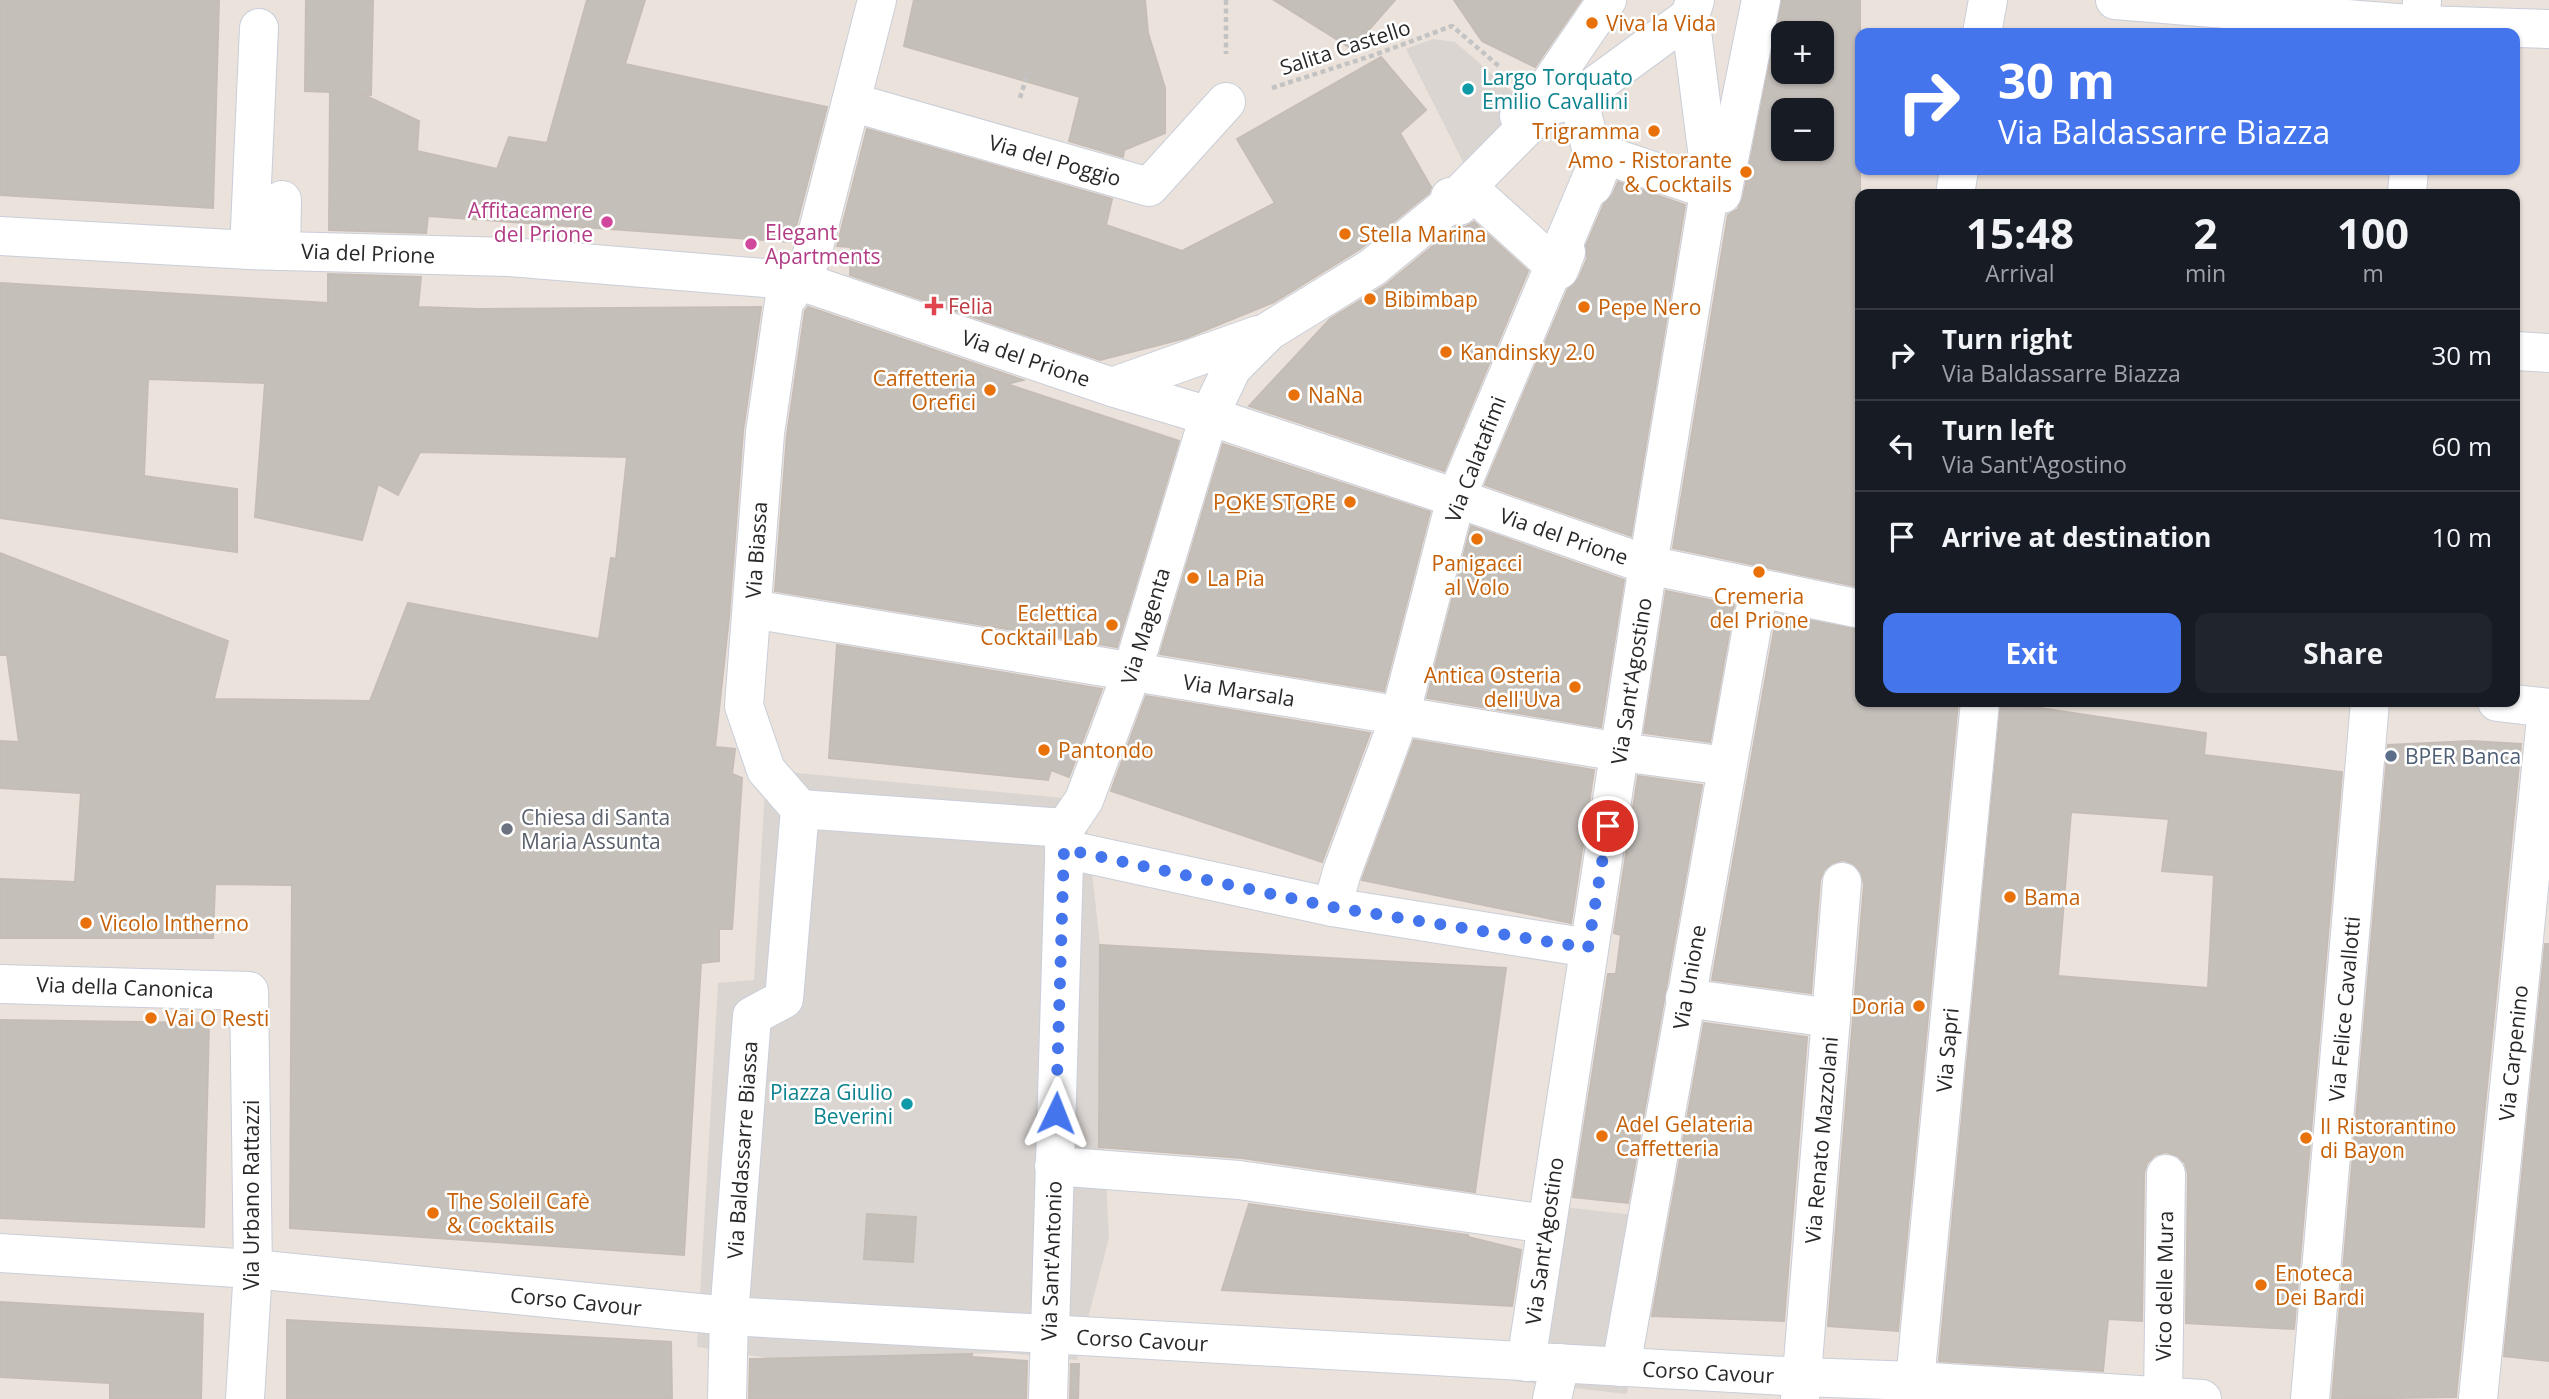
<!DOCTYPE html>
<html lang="en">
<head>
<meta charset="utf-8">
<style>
	:root { --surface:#171b24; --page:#20242c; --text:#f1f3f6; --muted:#9ea1a6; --line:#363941; --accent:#4475ed }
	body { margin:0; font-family:"Open Sans",sans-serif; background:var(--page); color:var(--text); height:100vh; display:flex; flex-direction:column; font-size:26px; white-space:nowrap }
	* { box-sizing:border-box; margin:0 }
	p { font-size:23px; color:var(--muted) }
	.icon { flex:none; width:38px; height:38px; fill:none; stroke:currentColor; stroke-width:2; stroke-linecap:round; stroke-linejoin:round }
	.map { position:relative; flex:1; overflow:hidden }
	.drawer { position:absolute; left:1855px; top:189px; width:665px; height:518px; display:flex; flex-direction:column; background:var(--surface); border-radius:14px; box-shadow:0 2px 5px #0004 }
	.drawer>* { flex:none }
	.banner { position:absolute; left:1855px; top:28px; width:665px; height:147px; border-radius:14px; box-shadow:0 2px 5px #0004; background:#4475ed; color:#fff; overflow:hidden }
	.controls { position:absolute; left:1771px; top:21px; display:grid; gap:14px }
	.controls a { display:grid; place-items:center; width:63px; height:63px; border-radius:14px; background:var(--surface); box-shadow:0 2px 5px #0004; font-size:35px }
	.pin { position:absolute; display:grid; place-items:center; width:60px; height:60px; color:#fff; margin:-30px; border:4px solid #fff; border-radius:50%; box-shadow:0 2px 7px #0007 }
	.me { position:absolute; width:77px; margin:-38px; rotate:2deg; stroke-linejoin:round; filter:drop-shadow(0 0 5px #0008) }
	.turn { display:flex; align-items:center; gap:24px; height:147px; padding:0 28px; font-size:32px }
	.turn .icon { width:91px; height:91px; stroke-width:2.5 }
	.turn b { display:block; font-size:49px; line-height:60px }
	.eta { display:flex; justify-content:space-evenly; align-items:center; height:119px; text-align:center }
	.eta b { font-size:42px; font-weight:700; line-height:49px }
	.button { display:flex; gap:14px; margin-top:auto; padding:14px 28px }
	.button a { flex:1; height:80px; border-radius:14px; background:var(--accent); color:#fff; font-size:28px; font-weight:700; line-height:80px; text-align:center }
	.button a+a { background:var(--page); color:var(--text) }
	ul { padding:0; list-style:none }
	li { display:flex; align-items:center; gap:21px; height:91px; padding:0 28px; border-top:2px solid var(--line) }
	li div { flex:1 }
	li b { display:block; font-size:26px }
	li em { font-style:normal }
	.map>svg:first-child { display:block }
	.plaza { fill:#dad5d1 }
	.building { fill:#c5bfba; stroke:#c5bdb5; stroke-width:2; fill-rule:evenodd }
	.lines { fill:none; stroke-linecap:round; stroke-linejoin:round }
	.pedestrian-casing { stroke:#c9ced9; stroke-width:40 }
	.minor-casing { stroke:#c9ced9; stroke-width:40 }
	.path { stroke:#c3c3c3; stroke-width:4.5; stroke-dasharray:5 3.5; stroke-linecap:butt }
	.pedestrian { stroke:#fff; stroke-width:38 }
	.minor { stroke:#fff; stroke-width:38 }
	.route { stroke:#4475ed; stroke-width:12; stroke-dasharray:0 21.6 }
	.food-dot { fill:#e8710a; stroke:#fff; stroke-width:2.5 }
	.culture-dot { fill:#0f9aa8; stroke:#fff; stroke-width:2.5 }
	.hotel-dot { fill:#d1479c; stroke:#fff; stroke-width:2.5 }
	.health-dot { fill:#e0444e; stroke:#fff; stroke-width:2.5 }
	.service-dot { fill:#5c6f8a; stroke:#fff; stroke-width:2.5 }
	.worship-dot { fill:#6b7280; stroke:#fff; stroke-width:2.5 }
	.labels { text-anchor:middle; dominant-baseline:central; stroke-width:5; stroke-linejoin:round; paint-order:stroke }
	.food-label { font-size:21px; fill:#c56008; stroke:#fff; text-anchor:start }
	.street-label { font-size:21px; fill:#282828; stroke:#fff }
	.culture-label { font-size:21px; fill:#0d838f; stroke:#fff; text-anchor:start }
	.hotel-label { font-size:21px; fill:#b23c85; stroke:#fff; text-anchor:end }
	.health-label { font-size:21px; fill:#be3a42; stroke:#fff; text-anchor:start }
	.service-label { font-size:21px; fill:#4e5e75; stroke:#fff; text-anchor:start }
	.worship-label { font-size:21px; fill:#5b616d; stroke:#fff; text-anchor:start }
</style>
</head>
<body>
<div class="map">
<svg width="2549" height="1399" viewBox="0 0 2549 1399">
	<rect width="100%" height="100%" fill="#eae2db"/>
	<g class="plaza">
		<path d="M1433,39L1455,42L1529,106L1466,168L1406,49Z"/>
		<path d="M766,770L1084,800L1100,945L1099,1038L1109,1238L1077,1360L1007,1353L768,1358L697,1347L718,983L754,980Z"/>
		<path d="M1537,1204L1652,1217L1627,1394L1513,1381Z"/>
	</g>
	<g class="building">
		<path d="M0,0H219L213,208L0,195Z"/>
		<path d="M306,0H373L371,95L362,94L419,121L417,151L497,169L509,137L547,143L587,0H645L625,64L827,107L792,242L428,216L426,233L329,230L330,92L305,91Z"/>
		<path d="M914,0H1145L1148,33L1165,88V133L1124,150L1123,157L1069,141L1080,97L904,46Z"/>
		<path d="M1274,0H1395L1352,49Z"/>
		<path d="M1454,0H1581L1535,67L1482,41Z"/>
		<path d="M1782,0H1860V587L1673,548L1728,215L1738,209L1743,198ZM1783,33H1822V72H1783ZM1783,110H1822V149H1783Z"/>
		<path d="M1381,57L1426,110L1400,133L1431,187L1429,193L1360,249L1274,302L1186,338L1100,360L850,275L851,247L837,246L867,129L1112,199L1106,225L1182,251L1275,203L1237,139Z"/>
		<path d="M1618,182L1685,205L1631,536L1485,485L1568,289L1579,278L1587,259L1586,246L1604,204L1613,194Z"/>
		<path d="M1474,222L1528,271L1444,471L1249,406L1330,319L1387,284L1456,227H1465Z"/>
		<path d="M328,274L421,277L418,307L478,309L761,307L743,431L729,617L715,747L735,749L732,774L742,778L734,900L732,929H719V961L701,963L684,1255L290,1228L292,885L215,884L213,938H0V879L75,882L81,793L0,788V741L19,742L7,655H0V553L228,641L214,699L370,701L408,603L599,639L611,558L616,559L627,457L420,452L398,495L378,484L362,540L255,517L265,383L148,379L144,476L237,489V552L0,518V283L328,303Z"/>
		<path d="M808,307L1023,380L1007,384L1179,441L1117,647L775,591L787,435L805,311Z"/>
		<path d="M1223,444L1430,512L1384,691L1160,654Z"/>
		<path d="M1471,526L1624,580L1601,727L1427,698Z"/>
		<path d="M1666,591L1734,605L1710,742L1644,733Z"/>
		<path d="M1777,614L1860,630V702H1958L1898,1331L1828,1326L1864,884L1861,872L1854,864L1843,860L1832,863L1824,870L1820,880L1811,993L1712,980Z"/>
		<path d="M837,645L1102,689L1069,777L1051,770L1048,780L829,758Z"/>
		<path d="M1146,696L1370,733L1322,862L1111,791Z"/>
		<path d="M2001,702L2206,733L2204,755L2342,772L2294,1329L2186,1323L2188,1174L2185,1163L2178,1156L2166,1152L2155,1155L2147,1163L2144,1173L2142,1321L2108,1319L2103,1371L1939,1361ZM2071,812L2169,819L2162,871L2214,875L2208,988L2058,976Z"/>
		<path d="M1414,740L1594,770L1571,923L1362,880Z"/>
		<path d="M2471,741L2521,744L2456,1397L2332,1399L2388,745Z"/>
		<path d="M1638,776L1702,785L1628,1203L1573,1197L1608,974H1616L1621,935L1614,933Z"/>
		<path d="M2545,944H2549V1361L2504,1356Z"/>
		<path d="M1100,945L1506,968L1475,1192L1242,1158L1099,1147Z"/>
		<path d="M0,1020L209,1023L204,1227L0,1218Z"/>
		<path d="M1704,1023L1807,1037L1784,1321L1652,1316Z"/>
		<path d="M1249,1204L1468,1235V1237L1521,1250L1512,1306L1222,1290Z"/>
		<path d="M867,1214L916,1217L913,1262L864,1259Z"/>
		<path d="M0,1302L203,1314L201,1399H110V1383L0,1377Z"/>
		<path d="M287,1320L671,1342L672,1399H287Z"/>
		<path d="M972,1354V1357L1027,1361L1026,1399H749L750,1359Z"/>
		<path d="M1071,1364H1079L1078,1399H1070Z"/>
	</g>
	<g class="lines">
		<defs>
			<g id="pedestrian">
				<path d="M2115,0L2421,25L2549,29"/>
				<path d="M1982,33L1988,0"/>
				<path d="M851,102L1149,187L1226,102"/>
				<path d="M1519,116L1549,85L1607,0"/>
				<path d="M1593,186L1605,155L1722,194L1761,0"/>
				<path d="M1955,194L1959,170"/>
				<path d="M1450,197L1459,206L1473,192L1559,270L1566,252"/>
				<path d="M0,236L249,250L509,257L800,281L1112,387L1209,416L1456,498L1648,565L1860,609"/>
				<path d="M249,250L259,28"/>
				<path d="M281,251L282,200"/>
				<path d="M1112,387L1258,335"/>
				<path d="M752,609L1620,752L1727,766"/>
				<path d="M2497,702L2549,708"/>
				<path d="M800,809L766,770L744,706L765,433L784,302L800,281L811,258L877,0"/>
				<path d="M1065,828L1084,800L1132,672L1209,416L1232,368L1269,331L1373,267L1452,202L1546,107L1578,98L1690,16"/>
				<path d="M1064,849L1332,907L1589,948"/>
				<path d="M1332,907L1342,872L1400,716L1456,498L1596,167L1578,98"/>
				<path d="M0,984L249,991L253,1269L245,1399"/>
				<path d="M1685,998L1831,1018"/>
				<path d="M1054,1166L1239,1180L1546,1224"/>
				<path d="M0,1253L253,1269L729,1316L1802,1377L1915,1381L2202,1399"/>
				<path d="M1526,1362L1648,565L1711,181L1690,16L1695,0"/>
				<path d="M1621,1367L1759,588"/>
				<path d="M1552,1399L1560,1363"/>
				<path d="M1800,1399L1842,882"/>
				<path d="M1916,1399L1915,1381L1980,702"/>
				<path d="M2310,1399L2370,702"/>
				<path d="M2478,1399L2547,708"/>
			</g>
			<g id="minor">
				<path d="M2420,33L2422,0"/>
				<path d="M2407,194L2409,170"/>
				<path d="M2515,351L2549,353"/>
				<path d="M727,1399L729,1316L752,1016L784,999L800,809L1065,828L1048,1399"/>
				<path d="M2163,1399L2166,1174"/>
			</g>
		</defs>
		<use href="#pedestrian" class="pedestrian-casing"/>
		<use href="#minor" class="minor-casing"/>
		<g class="path">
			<path d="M1226,0V54"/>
			<path d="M1272,88L1377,54L1452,26L1500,67"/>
			<path d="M1020,98L1028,72"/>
		</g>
		<use href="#pedestrian" class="pedestrian"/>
		<use href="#minor" class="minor"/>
	</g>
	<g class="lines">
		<path class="route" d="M1056,1113L1064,849L1332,907L1588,948L1608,826"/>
	</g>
	<g class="food-dot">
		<circle cx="1592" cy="23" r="7"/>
		<circle cx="1654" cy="131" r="7"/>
		<circle cx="1746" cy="172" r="7"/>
		<circle cx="1345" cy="234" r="7"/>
		<circle cx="1370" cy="299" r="7"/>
		<circle cx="1584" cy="307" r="7"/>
		<circle cx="1446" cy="352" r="7"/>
		<circle cx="990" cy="390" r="7"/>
		<circle cx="1294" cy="395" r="7"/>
		<circle cx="1350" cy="502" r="7"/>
		<circle cx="1477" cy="539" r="7"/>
		<circle cx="1759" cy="572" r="7"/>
		<circle cx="1193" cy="578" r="7"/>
		<circle cx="1112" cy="625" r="7"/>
		<circle cx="1575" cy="687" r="7"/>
		<circle cx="1044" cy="750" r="7"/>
		<circle cx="2010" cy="897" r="7"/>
		<circle cx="86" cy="923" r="7"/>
		<circle cx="1919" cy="1006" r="7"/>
		<circle cx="151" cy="1018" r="7"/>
		<circle cx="1602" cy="1136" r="7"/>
		<circle cx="2306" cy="1138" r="7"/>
		<circle cx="433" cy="1213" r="7"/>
		<circle cx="2261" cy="1285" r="7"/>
	</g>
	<g class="culture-dot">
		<circle cx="1468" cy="89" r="7"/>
		<circle cx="907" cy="1104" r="7"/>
	</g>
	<g class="hotel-dot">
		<circle cx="607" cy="222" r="7"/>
		<circle cx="751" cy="244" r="7"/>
	</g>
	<path class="health-dot" d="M930.5 295.5h7v7h7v7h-7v7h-7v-7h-7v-7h7z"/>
	<circle class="service-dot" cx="2391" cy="756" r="7"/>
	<circle class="worship-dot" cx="507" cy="829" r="7"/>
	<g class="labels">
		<g class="food-label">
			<text x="1606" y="23">Viva la Vida</text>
			<text x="1640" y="131" text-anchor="end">Trigramma</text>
			<text x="1732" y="160" text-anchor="end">Amo - Ristorante<tspan x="1732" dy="24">&amp; Cocktails</tspan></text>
			<text x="1359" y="234">Stella Marina</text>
			<text x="1384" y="299">Bibimbap</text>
			<text x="1598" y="307">Pepe Nero</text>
			<text x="1460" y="352">Kandinsky 2.0</text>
			<text x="976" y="378" text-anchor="end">Caffetteria<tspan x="976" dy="24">Orefici</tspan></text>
			<text x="1308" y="395">NaNa</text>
			<text x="1336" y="502" text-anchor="end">PO̲KE STO̲RE</text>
			<text x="1477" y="563" text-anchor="middle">Panigacci<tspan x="1477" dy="24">al Volo</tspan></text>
			<text x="1207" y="578">La Pia</text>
			<text x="1759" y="596" text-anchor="middle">Cremeria<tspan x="1759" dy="24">del Prione</tspan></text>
			<text x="1098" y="613" text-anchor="end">Eclettica<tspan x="1098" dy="24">Cocktail Lab</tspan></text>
			<text x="1561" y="675" text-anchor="end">Antica Osteria<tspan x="1561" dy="24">dell'Uva</tspan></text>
			<text x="1058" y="750">Pantondo</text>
			<text x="2024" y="897">Bama</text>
			<text x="100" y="923">Vicolo Intherno</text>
			<text x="1905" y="1006" text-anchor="end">Doria</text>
			<text x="165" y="1018">Vai O Resti</text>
			<text x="1616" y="1124">Adel Gelateria<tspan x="1616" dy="24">Caffetteria</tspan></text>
			<text x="2320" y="1126">Il Ristorantino<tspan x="2320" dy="24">di Bayon</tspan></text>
			<text x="447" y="1201">The Soleil Cafè<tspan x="447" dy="24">&amp; Cocktails</tspan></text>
			<text x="2275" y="1273">Enoteca<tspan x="2275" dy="24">Dei Bardi</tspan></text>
		</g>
		<g class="street-label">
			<text transform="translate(1345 47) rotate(-18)">Salita Castello</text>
			<text transform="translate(1055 160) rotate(16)">Via del Poggio</text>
			<text transform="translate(368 253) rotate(2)">Via del Prione</text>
			<text transform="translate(1026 358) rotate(19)">Via del Prione</text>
			<text transform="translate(1475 459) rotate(-69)">Via Calatafimi</text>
			<text transform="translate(1564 536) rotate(19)">Via del Prione</text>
			<text transform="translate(756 550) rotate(-86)">Via Biassa</text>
			<text transform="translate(1145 626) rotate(-73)">Via Magenta</text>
			<text transform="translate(1631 681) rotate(-81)">Via Sant'Agostino</text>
			<text transform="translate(1239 690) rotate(9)">Via Marsala</text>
			<text transform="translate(1689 977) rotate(-80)">Via Unione</text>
			<text transform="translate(125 987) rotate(2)">Via della Canonica</text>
			<text transform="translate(2344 1009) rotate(-85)">Via Felice Cavallotti</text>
			<text transform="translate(1947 1050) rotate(-85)">Via Sapri</text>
			<text transform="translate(2513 1053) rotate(-84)">Via Carpenino</text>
			<text transform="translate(1821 1140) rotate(-85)">Via Renato Mazzolani</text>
			<text transform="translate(742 1150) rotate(-86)">Via Baldassarre Biassa</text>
			<text transform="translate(251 1195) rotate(-90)">Via Urbano Rattazzi</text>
			<text transform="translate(1544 1241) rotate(-82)">Via Sant'Agostino</text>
			<text transform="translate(1051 1261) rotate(-88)">Via Sant'Antonio</text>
			<text transform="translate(2164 1286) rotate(-89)">Vico delle Mura</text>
			<text transform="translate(576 1301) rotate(6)">Corso Cavour</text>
			<text transform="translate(1142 1340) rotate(3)">Corso Cavour</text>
			<text transform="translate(1708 1372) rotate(3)">Corso Cavour</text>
		</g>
		<g class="culture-label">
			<text x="1482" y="77">Largo Torquato<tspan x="1482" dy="24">Emilio Cavallini</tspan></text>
			<text x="893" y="1092" text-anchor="end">Piazza Giulio<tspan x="893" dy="24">Beverini</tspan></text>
		</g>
		<g class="hotel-label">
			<text x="593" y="210">Affitacamere<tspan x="593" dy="24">del Prione</tspan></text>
			<text x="765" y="232" text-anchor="start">Elegant<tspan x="765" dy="24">Apartments</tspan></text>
		</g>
		<g class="health-label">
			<text x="948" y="306">Felia</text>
		</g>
		<g class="service-label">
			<text x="2405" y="756">BPER Banca</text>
		</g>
		<g class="worship-label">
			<text x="521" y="817">Chiesa di Santa<tspan x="521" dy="24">Maria Assunta</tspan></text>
		</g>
	</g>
</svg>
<div class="controls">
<a>+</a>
<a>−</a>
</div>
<div class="pin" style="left:1608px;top:826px;background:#d93025"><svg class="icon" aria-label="arrive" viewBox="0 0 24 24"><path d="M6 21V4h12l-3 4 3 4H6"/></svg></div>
<svg class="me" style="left:1056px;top:1113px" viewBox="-20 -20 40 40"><path d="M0-17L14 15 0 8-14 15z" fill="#4475ed" stroke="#fff" stroke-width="4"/></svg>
<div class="banner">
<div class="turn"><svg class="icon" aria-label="right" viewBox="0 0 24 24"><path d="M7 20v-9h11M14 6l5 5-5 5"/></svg><div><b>30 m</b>Via Baldassarre Biazza</div></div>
</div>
<section class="drawer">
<div class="eta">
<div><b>15:48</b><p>Arrival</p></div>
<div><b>2</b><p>min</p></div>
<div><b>100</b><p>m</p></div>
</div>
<ul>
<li><svg class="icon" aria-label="right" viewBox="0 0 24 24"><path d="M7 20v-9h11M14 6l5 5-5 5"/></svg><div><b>Turn right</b><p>Via Baldassarre Biazza</p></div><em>30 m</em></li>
<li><svg class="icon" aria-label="left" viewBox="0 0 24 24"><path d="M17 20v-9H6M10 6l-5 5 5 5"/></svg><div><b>Turn left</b><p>Via Sant'Agostino</p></div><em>60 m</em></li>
<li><svg class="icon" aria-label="arrive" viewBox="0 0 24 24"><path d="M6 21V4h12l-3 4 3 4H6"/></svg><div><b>Arrive at destination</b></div><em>10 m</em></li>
</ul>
<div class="button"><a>Exit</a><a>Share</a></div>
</section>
</div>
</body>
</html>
